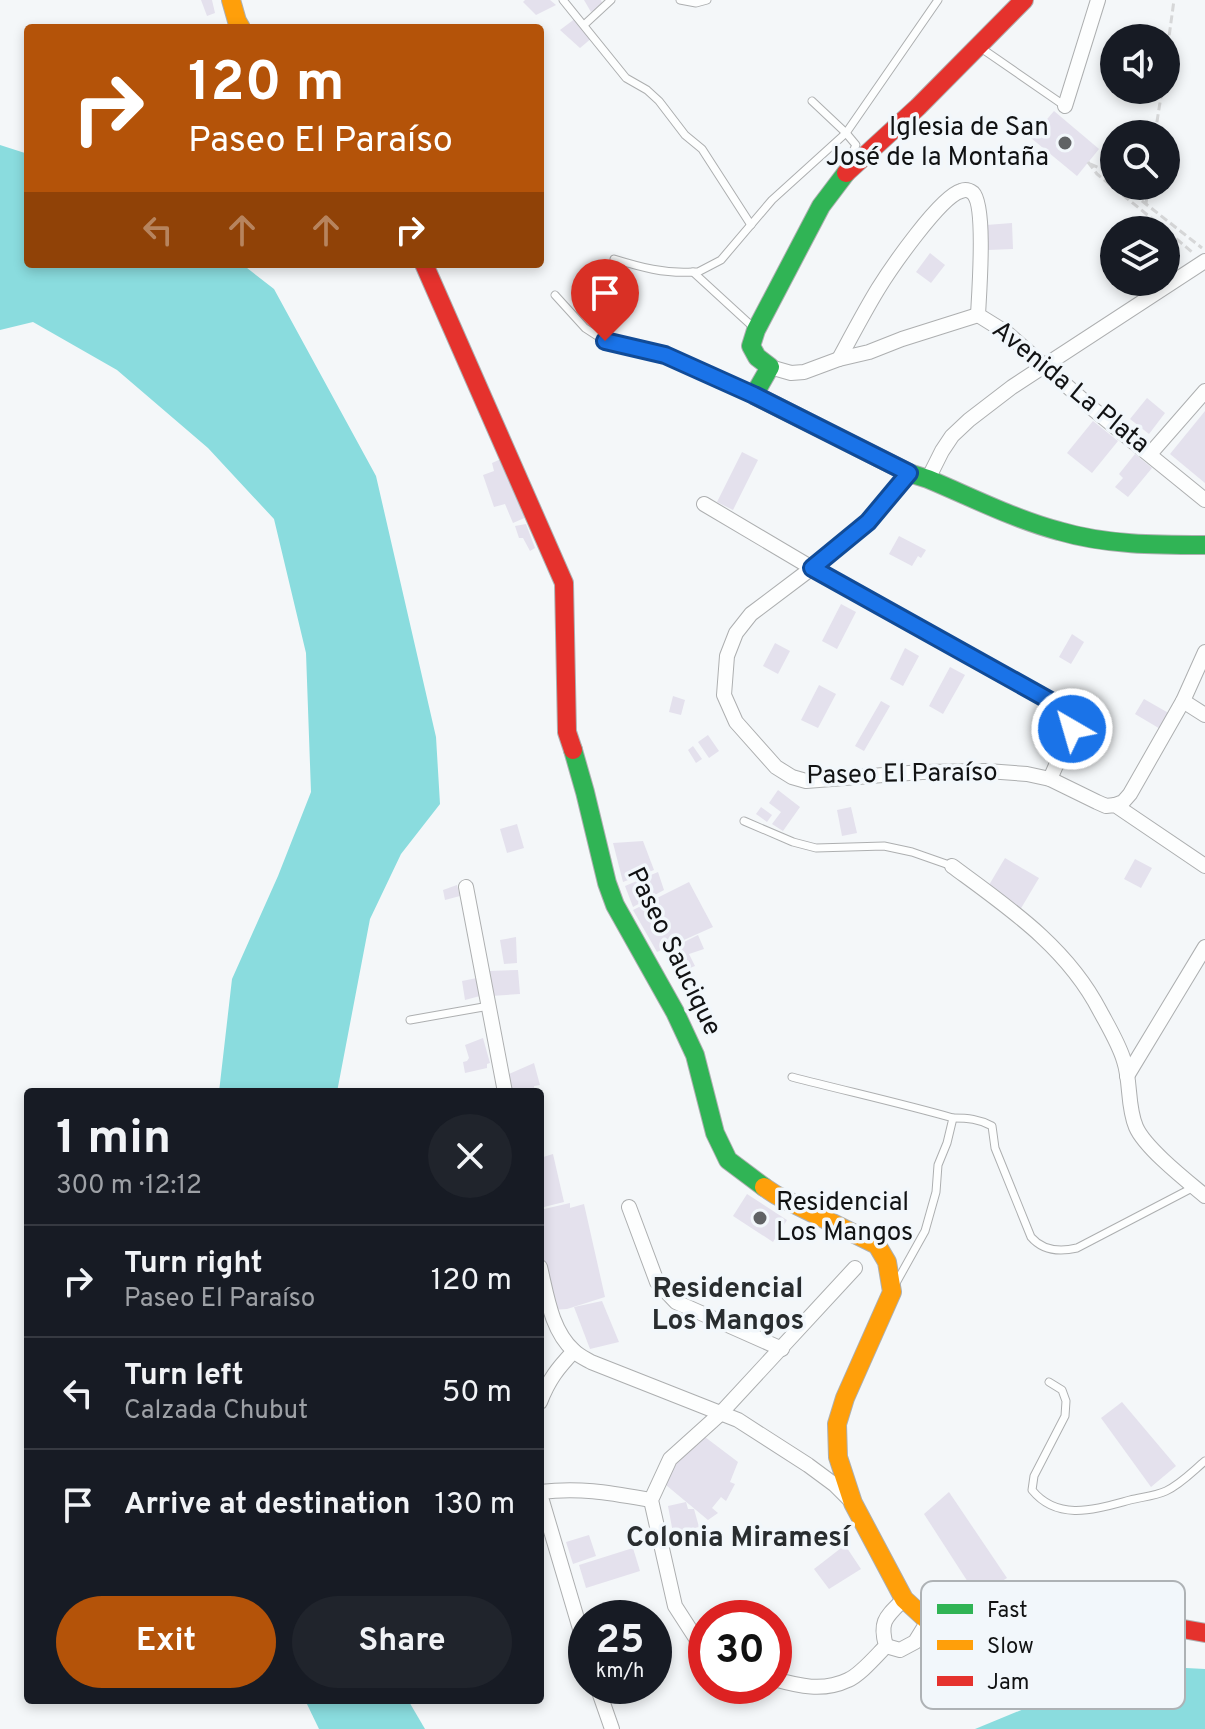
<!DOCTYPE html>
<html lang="en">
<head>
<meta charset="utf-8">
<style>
	:root { --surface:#171b24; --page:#20242c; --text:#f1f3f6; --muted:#9ea1a6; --line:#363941; --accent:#b45309 }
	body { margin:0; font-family:Overpass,sans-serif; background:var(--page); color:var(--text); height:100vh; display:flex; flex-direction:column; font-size:30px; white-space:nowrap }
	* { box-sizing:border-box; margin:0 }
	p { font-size:26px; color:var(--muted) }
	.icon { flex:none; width:44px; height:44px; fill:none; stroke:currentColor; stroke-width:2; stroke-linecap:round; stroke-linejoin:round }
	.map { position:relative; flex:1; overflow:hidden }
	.panel { position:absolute; left:24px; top:1088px; width:520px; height:616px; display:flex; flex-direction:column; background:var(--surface); border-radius:8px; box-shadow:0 4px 12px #0003 }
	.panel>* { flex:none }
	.banner { position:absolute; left:24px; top:24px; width:520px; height:244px; border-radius:8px; box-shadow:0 4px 12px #0003; background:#b45309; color:#fff; overflow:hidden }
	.fabs { position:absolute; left:1100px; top:24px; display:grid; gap:16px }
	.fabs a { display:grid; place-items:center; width:80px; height:80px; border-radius:50%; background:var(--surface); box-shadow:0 4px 12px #0003; font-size:40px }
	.speed { position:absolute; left:568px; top:1600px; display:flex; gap:16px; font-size:40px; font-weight:700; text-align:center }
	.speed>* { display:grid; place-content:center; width:104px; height:104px; border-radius:50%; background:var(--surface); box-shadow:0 4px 12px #0003; line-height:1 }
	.speed small { font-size:20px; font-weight:400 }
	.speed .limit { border:12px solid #d22; background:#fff; color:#111 }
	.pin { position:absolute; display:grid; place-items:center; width:68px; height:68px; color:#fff; margin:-82px -34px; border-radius:50% 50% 50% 0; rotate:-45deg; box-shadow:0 0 8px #0007 }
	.pin .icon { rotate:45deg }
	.me { position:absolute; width:88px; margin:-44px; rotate:322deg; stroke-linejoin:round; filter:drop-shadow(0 0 6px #0008) }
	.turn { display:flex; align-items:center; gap:28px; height:168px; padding:0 32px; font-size:36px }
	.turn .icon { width:104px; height:104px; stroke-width:2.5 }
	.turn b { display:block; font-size:56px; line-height:68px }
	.lanes { display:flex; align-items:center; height:76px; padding:0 32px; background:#0003; justify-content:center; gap:40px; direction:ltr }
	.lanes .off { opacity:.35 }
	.round { display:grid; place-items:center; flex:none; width:84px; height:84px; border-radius:42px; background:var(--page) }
	.head { display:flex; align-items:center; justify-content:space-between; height:136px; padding:0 32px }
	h1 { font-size:48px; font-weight:700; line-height:60px }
	.action { display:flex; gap:16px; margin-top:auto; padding:16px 32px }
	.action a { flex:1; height:92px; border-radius:48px; background:var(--accent); color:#fff; font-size:32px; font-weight:700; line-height:92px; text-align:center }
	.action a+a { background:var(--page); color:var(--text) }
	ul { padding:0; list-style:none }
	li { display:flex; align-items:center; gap:24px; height:112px; padding:0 32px; border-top:2px solid var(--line) }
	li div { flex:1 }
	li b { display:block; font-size:30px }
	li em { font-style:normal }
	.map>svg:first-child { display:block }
	.water { fill:#8adcde }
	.building { fill:#e4e1ed }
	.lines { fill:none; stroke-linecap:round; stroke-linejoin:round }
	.lane-casing { stroke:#adafb0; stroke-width:9 }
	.street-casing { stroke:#adafb0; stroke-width:16 }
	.fast-casing { stroke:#adafb0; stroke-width:20 }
	.slow-casing { stroke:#adafb0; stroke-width:20 }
	.jam-casing { stroke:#adafb0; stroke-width:20 }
	.path { stroke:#d6d7d8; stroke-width:3; stroke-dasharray:8 4; stroke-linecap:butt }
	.lane { stroke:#fdfefe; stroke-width:7 }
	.street { stroke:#fdfefe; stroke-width:14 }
	.fast { stroke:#30b455; stroke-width:18 }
	.slow { stroke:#ff9f0a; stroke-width:18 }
	.jam { stroke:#e5322d; stroke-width:18 }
	.route-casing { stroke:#114b97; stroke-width:20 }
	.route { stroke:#1a73e8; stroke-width:14 }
	.poi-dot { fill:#606264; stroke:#f2f7fb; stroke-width:3 }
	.labels { text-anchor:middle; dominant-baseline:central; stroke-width:7; stroke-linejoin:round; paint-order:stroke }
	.poi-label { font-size:26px; fill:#111213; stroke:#f2f7fb; text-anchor:end }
	.street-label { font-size:26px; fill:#111213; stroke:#f2f7fb }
	.neighbourhood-label { font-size:28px; font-weight:bold; fill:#292d2f; stroke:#f2f7fb }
	.key { fill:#f2f7fb; stroke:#aeb2b5; stroke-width:2 }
	.key-label { font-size:22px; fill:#111213 }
</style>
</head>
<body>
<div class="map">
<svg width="1205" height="1729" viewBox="0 0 1205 1729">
	<rect width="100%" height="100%" fill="#f4f7f9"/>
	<g class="water">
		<path d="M0,145L28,154V264H242L274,289L376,476L436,737L440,804L401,854L370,919L337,1092H219L232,979L278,876L311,792L306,653L274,519L208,448L117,370L33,322L0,330Z"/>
		<path d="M1167,1667L1205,1669V1729H975L1065,1692Z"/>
		<path d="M305,1700H408L425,1729H319Z"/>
	</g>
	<g class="building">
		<path d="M201,0H212L215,13L207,16Z"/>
		<path d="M525,0H550L556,5L536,15L523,2Z"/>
		<path d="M584,0H601L603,5L591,12Z"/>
		<path d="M576,18L593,37L580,48L560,30Z"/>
		<path d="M1054,111L1099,149L1077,176L1031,138Z"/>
		<path d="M1012,223L1013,249L988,250L986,225Z"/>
		<path d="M930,253L945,265L931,283L916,272Z"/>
		<path d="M1147,398L1165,413L1149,434L1130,419Z"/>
		<path d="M1205,411V483L1170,454Z"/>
		<path d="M1093,421L1118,441L1092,473L1067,453Z"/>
		<path d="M742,452L758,460L733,510L717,502Z"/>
		<path d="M1135,454L1152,468L1128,497L1115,487L1123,478L1119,474Z"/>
		<path d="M503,458L529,516L513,523L505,504L494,507L483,475L494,471L492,463Z"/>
		<path d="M526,524L535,548L530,551L523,538H519L515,526Z"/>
		<path d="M899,536L926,550L921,558L918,556L912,566L889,554Z"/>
		<path d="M841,604L856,612L837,649L822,641Z"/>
		<path d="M1072,634L1084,642L1071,664L1059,657Z"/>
		<path d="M775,643L790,651L778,674L763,666Z"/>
		<path d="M905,648L919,656L903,686L890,679Z"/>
		<path d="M950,667L965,675L943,714L929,706Z"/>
		<path d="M819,685L836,694L818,728L801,720Z"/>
		<path d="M673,696L685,700L681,715L669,712Z"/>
		<path d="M1144,699L1172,715L1162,730L1135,714Z"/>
		<path d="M881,701L890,706L864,751L855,746Z"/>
		<path d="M708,735L719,751L709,758L698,742Z"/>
		<path d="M693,746L702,759L696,763L688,750Z"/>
		<path d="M778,790L800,807L783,831L772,824L781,812L769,803Z"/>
		<path d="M761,807L772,815L767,822L756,814Z"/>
		<path d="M851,807L857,833L842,836L837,810Z"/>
		<path d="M517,824L524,848L507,853L500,829Z"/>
		<path d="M643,841L654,870L623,882L613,843Z"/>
		<path d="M1005,858L1039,878L1020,910L986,890Z"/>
		<path d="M1135,859L1152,868L1141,888L1124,879Z"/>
		<path d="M658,872L664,890L633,907L625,886Z"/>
		<path d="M689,882L713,927L657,952L633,910Z"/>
		<path d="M457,885L460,896L445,900L443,890Z"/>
		<path d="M698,935L704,949L689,954L695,966L680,972L674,962H670L664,952Z"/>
		<path d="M516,937L517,963L504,964L500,940Z"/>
		<path d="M518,970L520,994L491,996L488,971Z"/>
		<path d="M477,978L480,996L465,1000L462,981Z"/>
		<path d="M483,1038L490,1063L487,1064V1068L465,1073L463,1062L467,1061L469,1058L465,1045Z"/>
		<path d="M534,1063L540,1085L534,1086L535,1092H512L509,1074Z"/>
		<path d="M553,1154L564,1202L540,1208V1158Z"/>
		<path d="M747,1194L787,1220L773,1242L733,1216Z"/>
		<path d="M570,1203V1208L584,1204L605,1297L567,1309L552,1310L540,1243V1210Z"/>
		<path d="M602,1301L619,1342L590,1349L574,1307Z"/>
		<path d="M1122,1402L1176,1466L1151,1487L1101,1418Z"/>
		<path d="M705,1437L738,1462L730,1482L735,1484L726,1501L721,1497L712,1508L718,1513L708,1520L666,1485L675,1463L694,1443Z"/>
		<path d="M949,1492L1007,1578L977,1596L924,1514Z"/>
		<path d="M686,1502L688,1509H694L699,1527L673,1533L668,1506Z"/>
		<path d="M589,1535L596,1556L573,1564L566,1542Z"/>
		<path d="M845,1545L861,1569L829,1589L814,1569Z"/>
		<path d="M633,1548L640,1571L586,1588L579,1565Z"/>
	</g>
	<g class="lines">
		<defs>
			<g id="lane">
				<path d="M563,0L626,78L647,90L659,101L685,135L702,149L751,225"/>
				<path d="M680,0L696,3L707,0"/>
				<path d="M584,25L611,0"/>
				<path d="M981,48L1065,106"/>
				<path d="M812,101L846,133L856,145L849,160"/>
				<path d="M614,259C640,267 665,274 693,272L753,327"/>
				<path d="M693,272H698L721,260L772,200L846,133L938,0"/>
				<path d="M555,295L585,328L605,341L665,355L752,394"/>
				<path d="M744,821L793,842L816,848L884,846L912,852L952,866"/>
				<path d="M410,1020L489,1006"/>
				<path d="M792,1077C846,1091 900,1103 953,1118L947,1143L938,1165L936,1192L925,1231L896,1283"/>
				<path d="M953,1118C968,1118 979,1119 992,1126L995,1148L1031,1237C1043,1251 1060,1252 1077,1248L1194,1187"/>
				<path d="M1049,1382L1062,1390L1066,1401L1065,1416L1034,1476L1032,1490C1058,1522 1096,1509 1130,1500C1142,1497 1155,1496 1166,1491C1181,1484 1193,1471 1205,1461"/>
			</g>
			<g id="street">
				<path d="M1065,106L1098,0"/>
				<path d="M839,359C852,335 864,312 878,289C891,268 940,197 961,191C966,189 969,190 973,193C986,206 979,294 978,315L1007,333L1093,409L1205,500"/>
				<path d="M770,367L791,373L804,372L839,359L869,352L902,339L978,315"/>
				<path d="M1150,454L1205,391"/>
				<path d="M909,473L868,522L812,568L751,614L736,633L727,656L724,695L736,722L776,767L792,777L806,781L922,772L987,771L1027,774L1050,779L1097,802L1106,806L1115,805L1205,866"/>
				<path d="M928,479L942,451L952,436L969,420L1012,387L1205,261"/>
				<path d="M704,504L812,568L1069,712L1073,723L1072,729L1050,779"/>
				<path d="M1183,701L1205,715"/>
				<path d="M1115,805L1123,802L1130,794L1183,701L1205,652"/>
				<path d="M952,866C1009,908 1067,947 1100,1011C1108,1026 1119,1044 1124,1061C1131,1082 1127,1106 1136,1127C1145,1148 1187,1181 1205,1196"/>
				<path d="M466,887L505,1092"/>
				<path d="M1127,1076L1205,947"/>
				<path d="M629,1207L657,1282L676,1302L782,1349"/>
				<path d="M540,1267C547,1296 551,1330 574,1351C579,1356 586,1359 591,1362L738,1420L808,1465L835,1485L849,1499"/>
				<path d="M540,1402C549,1379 558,1368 574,1351"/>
				<path d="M540,1492C581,1487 611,1493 651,1500"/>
				<path d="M540,1494L586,1649"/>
				<path d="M886,1646L900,1650L915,1642L928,1621"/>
				<path d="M706,1654L675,1606L651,1500L670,1459L720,1414L855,1268"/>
				<path d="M774,1679C799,1686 823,1692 848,1680C860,1675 876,1656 886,1646C879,1621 886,1617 904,1599"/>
				<path d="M597,1686L612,1729"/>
			</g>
			<g id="fast">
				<path d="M846,173L821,206L756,330L751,346L757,357L770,367L754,395L909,473L928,479C971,497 1014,519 1059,531C1106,545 1156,545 1205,545"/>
				<path d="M573,750L585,792L607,883L615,905L675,1012L695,1055L715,1133L728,1160L764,1187"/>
			</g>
			<g id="slow">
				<path d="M231,0L237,21L241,28"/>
				<path d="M764,1187L776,1195L877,1245L887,1262L892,1292L845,1398L837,1424L838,1457L853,1503L904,1599L928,1621L950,1628L1041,1623"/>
			</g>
			<g id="jam">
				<path d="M846,173L918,107L1024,0"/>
				<path d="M424,264L564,583L567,732L573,750"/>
				<path d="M1041,1623L1122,1618L1205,1633"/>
			</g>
		</defs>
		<use href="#lane" class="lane-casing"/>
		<use href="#street" class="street-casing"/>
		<use href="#fast" class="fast-casing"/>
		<use href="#slow" class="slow-casing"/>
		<use href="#jam" class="jam-casing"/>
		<g class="path">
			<path d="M1166,59L1174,0"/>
			<path d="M1155,134L1162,90"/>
			<path d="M1088,162L1097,174L1166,230"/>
			<path d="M1090,164L1102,169L1114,178"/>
			<path d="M1123,186L1202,248"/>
			<path d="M1146,204L1148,186"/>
			<path d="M1167,231L1192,252"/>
		</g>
		<use href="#lane" class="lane"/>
		<use href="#street" class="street"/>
		<use href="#fast" class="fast"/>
		<use href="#slow" class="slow"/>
		<use href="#jam" class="jam"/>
	</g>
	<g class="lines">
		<defs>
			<path id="route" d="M605,341L665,355L754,395L909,473L868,522L812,568L1063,708L1072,717V729"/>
		</defs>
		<use href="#route" class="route-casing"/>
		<use href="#route" class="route"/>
	</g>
	<g class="poi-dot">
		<circle cx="1065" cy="143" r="8"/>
		<circle cx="760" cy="1218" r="8"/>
	</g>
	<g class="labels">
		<g class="poi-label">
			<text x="1049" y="128">Iglesia de San<tspan x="1049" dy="30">José de la Montaña</tspan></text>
			<text x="776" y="1203" text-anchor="start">Residencial<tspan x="776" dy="30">Los Mangos</tspan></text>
		</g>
		<g class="street-label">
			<text transform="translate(1070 388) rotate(39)">Avenida La Plata</text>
			<text transform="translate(902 775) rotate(-1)">Paseo El Paraíso</text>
			<text transform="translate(673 952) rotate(64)">Paseo Saucique</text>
		</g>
		<g class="neighbourhood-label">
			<text x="728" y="1290">Residencial<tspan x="728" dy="32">Los Mangos</tspan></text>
			<text x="738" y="1539">Colonia Miramesí</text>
		</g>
	</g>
	<rect x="921" y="1581" width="264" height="128" rx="12" class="key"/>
	<rect x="937" y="1604" width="36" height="10" fill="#30b455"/>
	<rect x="937" y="1640" width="36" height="10" fill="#ff9f0a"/>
	<rect x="937" y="1676" width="36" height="10" fill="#e5322d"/>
	<g class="key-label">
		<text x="987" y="1617">Fast</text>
		<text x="987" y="1653">Slow</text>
		<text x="987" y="1689">Jam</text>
	</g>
</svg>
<div class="fabs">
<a><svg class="icon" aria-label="sound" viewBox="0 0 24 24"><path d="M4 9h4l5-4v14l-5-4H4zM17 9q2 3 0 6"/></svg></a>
<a><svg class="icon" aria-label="search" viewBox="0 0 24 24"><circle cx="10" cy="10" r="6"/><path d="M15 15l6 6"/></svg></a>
<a><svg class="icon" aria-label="layers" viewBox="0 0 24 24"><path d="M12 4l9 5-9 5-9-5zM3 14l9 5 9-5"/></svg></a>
</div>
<div class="speed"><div>25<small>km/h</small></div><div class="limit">30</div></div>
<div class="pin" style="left:605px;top:341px;background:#d93025"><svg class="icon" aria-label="arrive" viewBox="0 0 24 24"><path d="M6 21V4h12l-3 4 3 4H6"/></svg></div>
<svg class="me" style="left:1072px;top:729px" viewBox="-20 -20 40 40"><circle r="17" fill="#1a73e8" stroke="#fff" stroke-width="3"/><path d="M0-11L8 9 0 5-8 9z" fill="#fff"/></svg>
<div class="banner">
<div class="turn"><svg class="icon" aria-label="right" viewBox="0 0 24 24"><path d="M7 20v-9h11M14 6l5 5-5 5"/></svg><div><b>120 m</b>Paseo El Paraíso</div></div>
<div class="lanes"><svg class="icon off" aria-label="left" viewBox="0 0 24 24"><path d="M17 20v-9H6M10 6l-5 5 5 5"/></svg><svg class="icon off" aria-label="ahead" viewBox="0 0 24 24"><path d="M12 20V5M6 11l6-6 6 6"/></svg><svg class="icon off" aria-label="ahead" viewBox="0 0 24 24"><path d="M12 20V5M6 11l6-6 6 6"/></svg><svg class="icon" aria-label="right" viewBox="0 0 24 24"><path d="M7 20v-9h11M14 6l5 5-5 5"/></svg></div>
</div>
<section class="panel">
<div class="head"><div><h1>1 min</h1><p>300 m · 12:12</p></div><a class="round"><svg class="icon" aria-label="close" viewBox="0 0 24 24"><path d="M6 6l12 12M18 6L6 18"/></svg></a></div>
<ul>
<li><svg class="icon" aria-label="right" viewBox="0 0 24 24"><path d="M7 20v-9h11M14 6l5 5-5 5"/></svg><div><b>Turn right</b><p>Paseo El Paraíso</p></div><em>120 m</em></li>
<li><svg class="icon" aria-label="left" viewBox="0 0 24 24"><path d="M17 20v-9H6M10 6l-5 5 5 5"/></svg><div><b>Turn left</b><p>Calzada Chubut</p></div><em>50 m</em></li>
<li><svg class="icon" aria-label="arrive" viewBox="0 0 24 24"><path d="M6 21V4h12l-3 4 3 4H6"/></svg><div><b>Arrive at destination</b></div><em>130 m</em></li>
</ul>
<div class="action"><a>Exit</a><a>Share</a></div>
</section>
</div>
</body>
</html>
